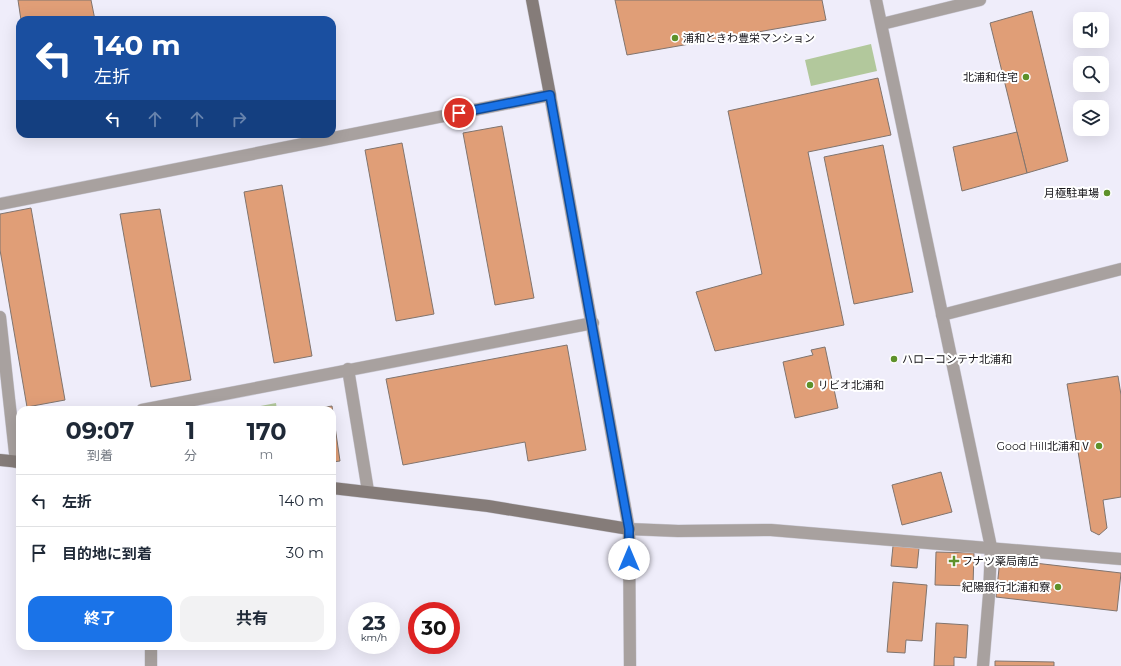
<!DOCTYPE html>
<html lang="ja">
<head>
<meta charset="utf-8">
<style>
	:root { --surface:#fff; --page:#f2f2f3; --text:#1f2937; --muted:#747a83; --line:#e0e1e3; --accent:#1a73e8 }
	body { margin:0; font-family:Montserrat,"Noto Sans JP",sans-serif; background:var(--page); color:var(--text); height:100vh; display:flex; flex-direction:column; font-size:15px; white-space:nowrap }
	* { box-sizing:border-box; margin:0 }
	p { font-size:13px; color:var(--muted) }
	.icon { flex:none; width:22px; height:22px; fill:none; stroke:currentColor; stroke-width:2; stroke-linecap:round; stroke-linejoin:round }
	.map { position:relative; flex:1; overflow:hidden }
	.sheet { position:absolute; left:16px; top:406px; width:320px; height:244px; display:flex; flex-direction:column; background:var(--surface); border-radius:12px; box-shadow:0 4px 16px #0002 }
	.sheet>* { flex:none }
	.banner { position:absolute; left:16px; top:16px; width:320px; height:122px; border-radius:12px; box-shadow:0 4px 16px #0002; background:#1a4fa0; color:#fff; overflow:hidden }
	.fabs { position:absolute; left:1073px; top:12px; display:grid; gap:8px }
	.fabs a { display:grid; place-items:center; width:36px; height:36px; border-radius:8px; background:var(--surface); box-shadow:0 4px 16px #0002; font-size:20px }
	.speed { position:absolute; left:348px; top:602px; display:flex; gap:8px; font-size:20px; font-weight:700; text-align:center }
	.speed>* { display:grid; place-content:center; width:52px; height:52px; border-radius:50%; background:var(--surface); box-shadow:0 4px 16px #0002; line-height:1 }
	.speed small { font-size:10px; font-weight:400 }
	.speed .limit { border:6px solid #d22; background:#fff; color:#111 }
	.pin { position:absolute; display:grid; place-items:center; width:34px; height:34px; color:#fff; margin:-17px; border:2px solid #fff; border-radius:50%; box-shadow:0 1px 4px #0007 }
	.me { position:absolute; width:44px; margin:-22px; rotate:0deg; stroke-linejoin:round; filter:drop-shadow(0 0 3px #0008) }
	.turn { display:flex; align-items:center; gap:14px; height:84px; padding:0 12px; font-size:18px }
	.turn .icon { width:52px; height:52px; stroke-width:2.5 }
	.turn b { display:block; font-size:28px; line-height:34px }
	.lanes { display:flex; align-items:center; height:38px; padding:0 12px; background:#0003; justify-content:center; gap:20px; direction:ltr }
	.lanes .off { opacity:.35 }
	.eta { display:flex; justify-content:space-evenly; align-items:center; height:68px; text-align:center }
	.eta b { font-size:24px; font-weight:700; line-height:28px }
	.button { display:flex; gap:8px; margin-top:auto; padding:8px 12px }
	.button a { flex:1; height:46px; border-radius:12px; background:var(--accent); color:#fff; font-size:16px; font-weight:700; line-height:46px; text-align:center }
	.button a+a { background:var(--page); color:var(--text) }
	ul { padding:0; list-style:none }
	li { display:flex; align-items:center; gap:12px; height:52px; padding:0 12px; border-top:1px solid var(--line) }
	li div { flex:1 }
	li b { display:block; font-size:15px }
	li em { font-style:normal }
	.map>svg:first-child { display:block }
	.green { fill:#b2c89c }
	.building { fill:#e09e77; stroke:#80746e }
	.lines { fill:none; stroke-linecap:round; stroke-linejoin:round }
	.street-casing { stroke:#cccbd6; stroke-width:13 }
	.secondary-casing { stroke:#cccbd6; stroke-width:13 }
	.street { stroke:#a8a19f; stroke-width:12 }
	.secondary { stroke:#857c79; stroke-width:12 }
	.route-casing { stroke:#114b97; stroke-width:10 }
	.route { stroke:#1a73e8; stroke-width:7 }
	.poi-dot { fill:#5e912a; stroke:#fff; stroke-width:1.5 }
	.labels { text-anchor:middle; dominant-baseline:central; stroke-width:4; stroke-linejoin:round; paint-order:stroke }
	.poi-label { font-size:11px; fill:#17161b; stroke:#fff; text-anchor:start }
</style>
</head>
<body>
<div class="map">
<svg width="1121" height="666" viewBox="0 0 1121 666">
	<rect width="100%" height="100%" fill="#efedfa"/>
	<g class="green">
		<path d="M871,44L877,71L811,86L805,60Z"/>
		<path d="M276,403L277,410H239Z"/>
	</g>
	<g class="building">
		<path d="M18,0H91L95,20H21Z"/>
		<path d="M615,0H822L826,20L627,55Z"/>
		<path d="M1032,11L1068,161L1027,173L990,23Z"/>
		<path d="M878,78L891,135L808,152L844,325L715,351L696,292L762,274L728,111Z"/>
		<path d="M502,126L534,298L495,305L463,133Z"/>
		<path d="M1017,132L1027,173L962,191L953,147Z"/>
		<path d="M402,143L434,314L396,321L365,150Z"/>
		<path d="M883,145L913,292L854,304L824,157Z"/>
		<path d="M282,185L312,356L274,363L244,192Z"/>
		<path d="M31,208L65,400L27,407L0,250V214Z"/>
		<path d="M160,209L191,380L151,387L120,214Z"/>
		<path d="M567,345L586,450L528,461L525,442L403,465L386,379Z"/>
		<path d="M825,347L838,408L795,418L783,362L813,355L811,350Z"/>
		<path d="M1118,376L1121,395V497L1103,500L1107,528L1099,535L1091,531L1067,384Z"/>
		<path d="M332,406L340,461L332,462V410H307Z"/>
		<path d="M941,472L952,512L902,525L892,485Z"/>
		<path d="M893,546L919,548L917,568L891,566Z"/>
		<path d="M936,552L974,553L973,586L935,585Z"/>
		<path d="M1000,559L1121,573L1117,611L996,597Z"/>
		<path d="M893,582L927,585L922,641L906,640L905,653L887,652Z"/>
		<path d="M936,623L968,625L966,658L954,657V666H934Z"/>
		<path d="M995,661L1054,662V666H995Z"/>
	</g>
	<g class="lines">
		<defs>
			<g id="street">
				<path d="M876,0L991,547L989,595L983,666"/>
				<path d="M882,24L980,0"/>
				<path d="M0,204L550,95L629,529L630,666"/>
				<path d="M942,315L1121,269"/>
				<path d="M0,317L16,462"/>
				<path d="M348,369L368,491"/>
				<path d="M142,410L593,323"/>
				<path d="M629,529L678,531L771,530L1121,559"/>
				<path d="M151,666V646"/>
			</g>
			<g id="secondary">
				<path d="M532,0L550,95"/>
				<path d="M0,460L20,462"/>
				<path d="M332,488L488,506L629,529"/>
			</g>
		</defs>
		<use href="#street" class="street-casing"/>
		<use href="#secondary" class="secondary-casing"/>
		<use href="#street" class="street"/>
		<use href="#secondary" class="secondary"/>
	</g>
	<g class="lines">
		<defs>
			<path id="route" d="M459,113L550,95L629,529V559"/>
		</defs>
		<use href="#route" class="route-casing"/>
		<use href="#route" class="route"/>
	</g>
	<g class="poi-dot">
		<circle cx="675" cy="38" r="4"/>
		<circle cx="1026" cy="77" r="4"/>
		<circle cx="1107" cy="193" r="4"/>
		<circle cx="894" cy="359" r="4"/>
		<circle cx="810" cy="385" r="4"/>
		<circle cx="1099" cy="446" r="4"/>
		<path d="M952 555h4v4h4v4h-4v4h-4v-4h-4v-4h4z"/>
		<circle cx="1058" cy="587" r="4"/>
	</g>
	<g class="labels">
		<g class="poi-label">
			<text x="683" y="38">浦和ときわ豊栄マンション</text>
			<text x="1018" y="77" text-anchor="end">北浦和住宅</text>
			<text x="1099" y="193" text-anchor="end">月極駐車場</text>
			<text x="902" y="359">ハローコンテナ北浦和</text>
			<text x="818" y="385">リビオ北浦和</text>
			<text x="1091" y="446" text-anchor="end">Good Hill北浦和Ⅴ</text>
			<text x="962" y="561">フナツ薬局南店</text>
			<text x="1050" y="587" text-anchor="end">紀陽銀行北浦和寮</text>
		</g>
	</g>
</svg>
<div class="fabs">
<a><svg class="icon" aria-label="sound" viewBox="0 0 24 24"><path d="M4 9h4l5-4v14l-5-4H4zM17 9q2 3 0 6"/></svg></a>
<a><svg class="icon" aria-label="search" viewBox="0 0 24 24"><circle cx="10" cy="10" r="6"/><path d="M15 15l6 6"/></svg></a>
<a><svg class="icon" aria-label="layers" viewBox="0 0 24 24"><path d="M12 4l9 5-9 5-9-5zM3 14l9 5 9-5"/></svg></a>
</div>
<div class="speed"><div>23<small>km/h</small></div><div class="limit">30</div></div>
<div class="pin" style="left:459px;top:113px;background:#d93025"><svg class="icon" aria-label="arrive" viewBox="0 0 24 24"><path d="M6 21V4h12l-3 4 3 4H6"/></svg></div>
<svg class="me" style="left:629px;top:559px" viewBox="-20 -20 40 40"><circle r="19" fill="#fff"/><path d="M0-13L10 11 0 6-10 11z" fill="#1a73e8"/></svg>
<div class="banner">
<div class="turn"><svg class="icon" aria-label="left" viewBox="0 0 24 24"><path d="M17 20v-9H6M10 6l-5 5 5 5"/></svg><div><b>140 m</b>左折</div></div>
<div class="lanes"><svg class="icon" aria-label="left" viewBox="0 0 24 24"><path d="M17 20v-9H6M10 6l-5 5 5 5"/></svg><svg class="icon off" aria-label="ahead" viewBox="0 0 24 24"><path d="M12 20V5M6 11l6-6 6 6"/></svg><svg class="icon off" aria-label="ahead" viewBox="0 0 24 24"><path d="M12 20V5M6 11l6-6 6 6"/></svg><svg class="icon off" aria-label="right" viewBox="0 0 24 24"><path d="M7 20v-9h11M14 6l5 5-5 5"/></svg></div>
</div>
<section class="sheet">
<div class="eta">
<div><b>09:07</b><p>到着</p></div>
<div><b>1</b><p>分</p></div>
<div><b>170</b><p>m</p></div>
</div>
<ul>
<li><svg class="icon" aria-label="left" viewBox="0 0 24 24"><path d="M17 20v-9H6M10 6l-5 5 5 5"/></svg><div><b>左折</b></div><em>140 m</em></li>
<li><svg class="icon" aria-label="arrive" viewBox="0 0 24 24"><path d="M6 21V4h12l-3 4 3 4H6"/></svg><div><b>目的地に到着</b></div><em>30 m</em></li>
</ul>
<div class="button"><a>終了</a><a>共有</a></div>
</section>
</div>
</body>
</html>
